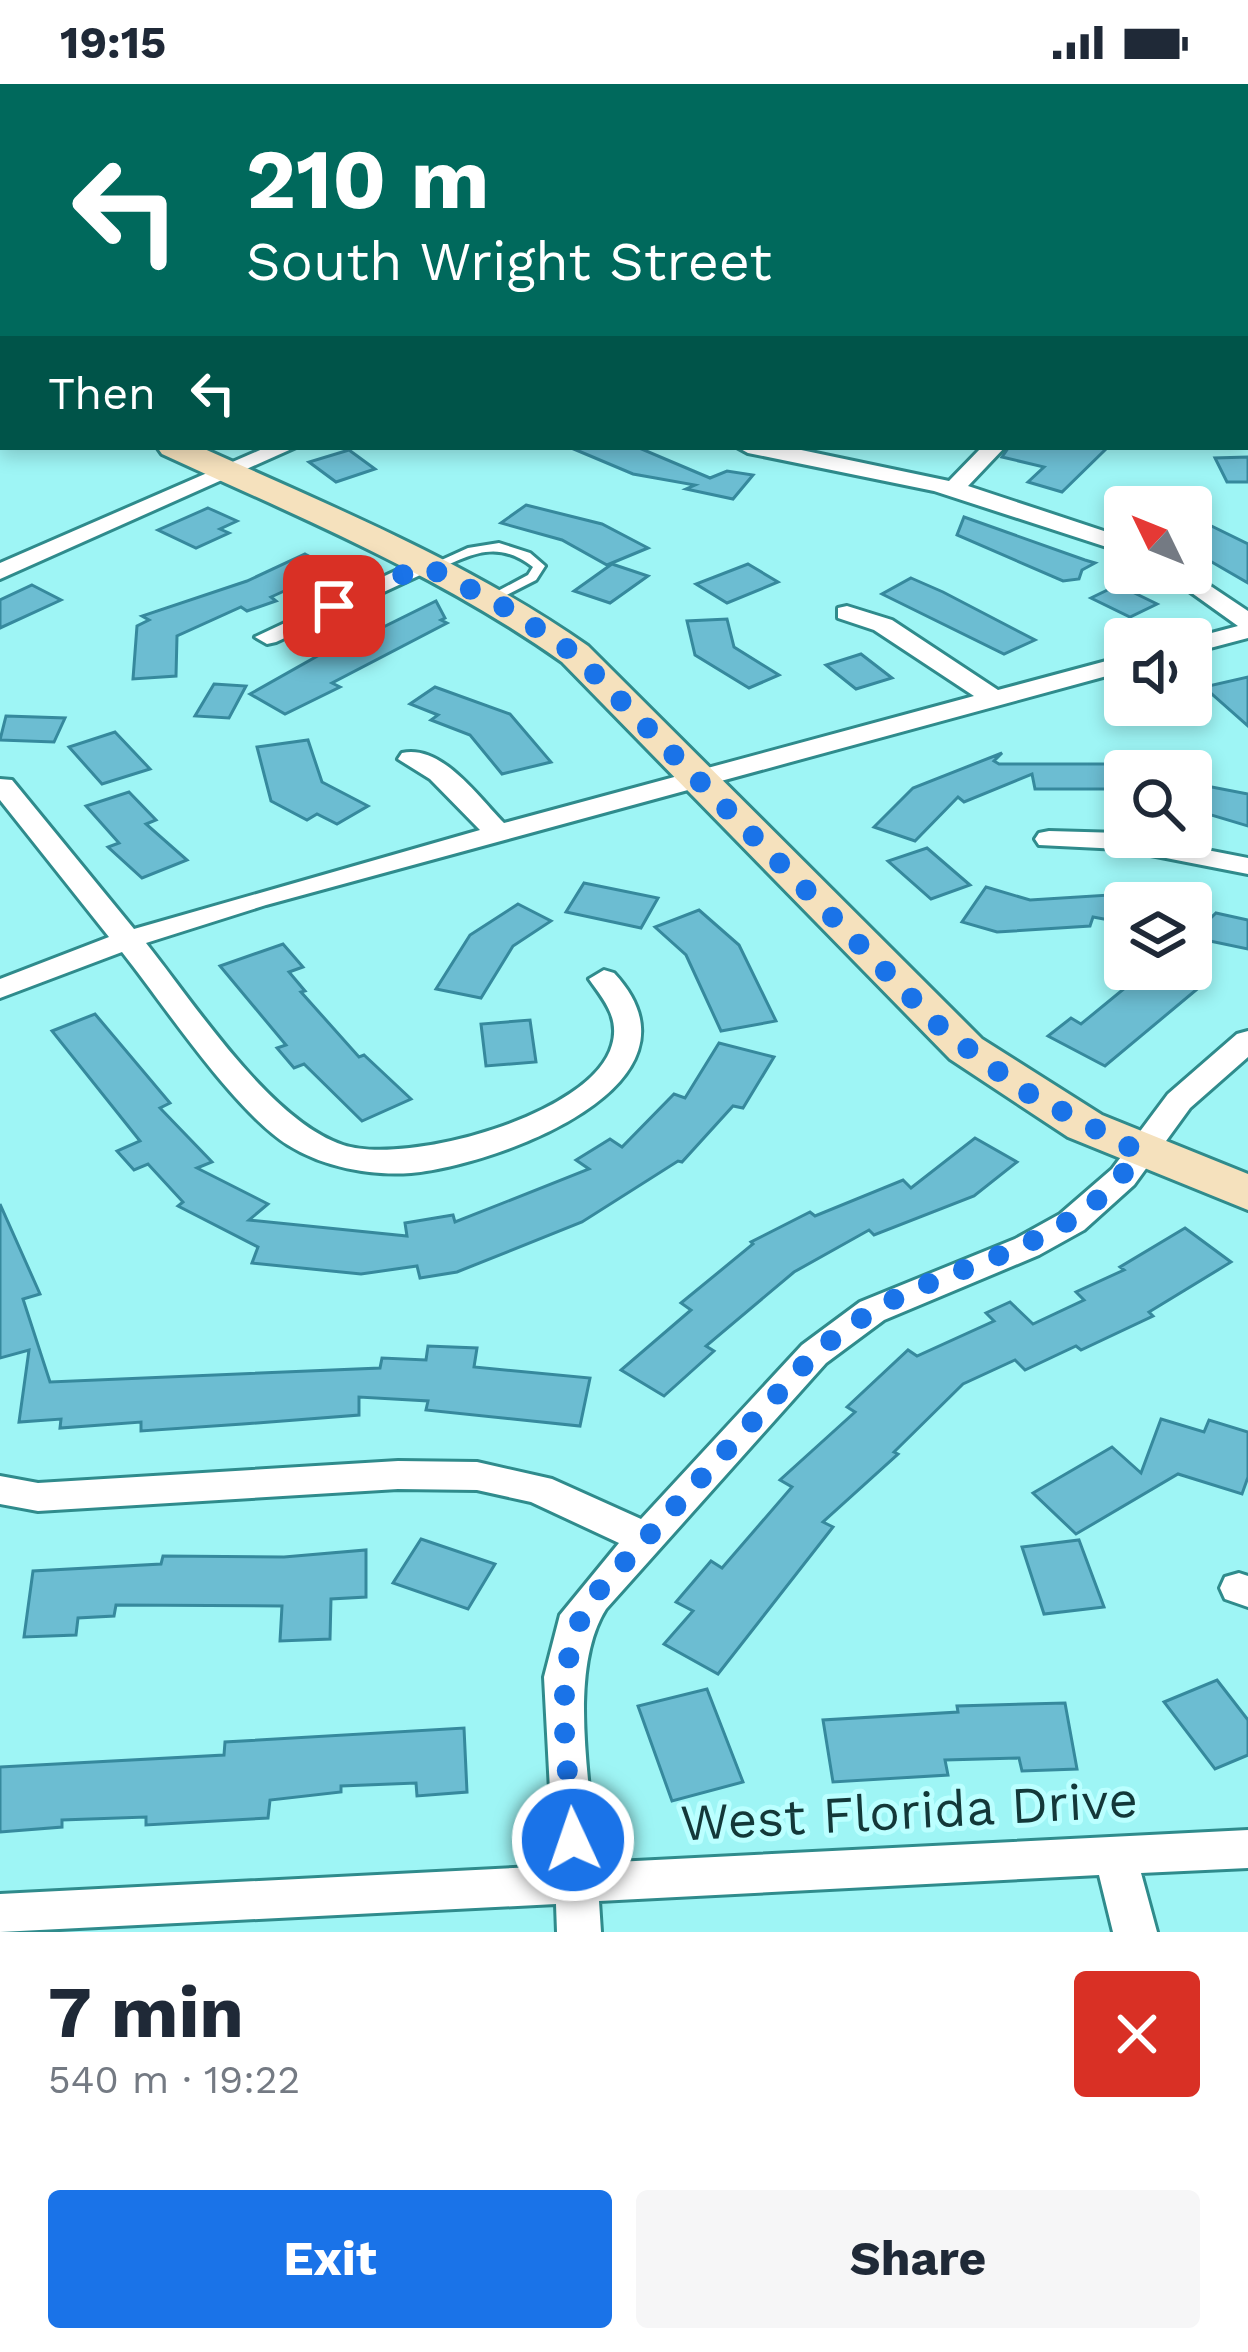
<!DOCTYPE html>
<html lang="en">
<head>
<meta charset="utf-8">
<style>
	:root { --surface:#fff; --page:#f6f6f7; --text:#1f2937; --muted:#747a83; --accent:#1a73e8 }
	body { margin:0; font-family:"Work Sans",sans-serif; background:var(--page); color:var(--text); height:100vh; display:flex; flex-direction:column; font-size:45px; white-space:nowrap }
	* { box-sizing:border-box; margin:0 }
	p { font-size:39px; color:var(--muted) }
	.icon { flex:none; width:66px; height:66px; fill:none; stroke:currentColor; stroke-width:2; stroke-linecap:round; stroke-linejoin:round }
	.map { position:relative; height:1848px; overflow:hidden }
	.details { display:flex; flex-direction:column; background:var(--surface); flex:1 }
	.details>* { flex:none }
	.hud { position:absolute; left:0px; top:0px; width:1248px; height:366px; box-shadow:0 6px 18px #0003; background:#00695c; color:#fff; overflow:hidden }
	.needle { width:78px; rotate:313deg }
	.tools { position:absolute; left:1104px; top:402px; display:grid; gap:24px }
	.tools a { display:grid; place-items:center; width:108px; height:108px; border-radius:12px; background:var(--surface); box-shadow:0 6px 18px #0003; font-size:60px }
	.pin { position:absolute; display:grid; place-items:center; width:102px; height:102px; color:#fff; margin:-51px; border-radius:24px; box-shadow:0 6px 18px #0006 }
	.me { position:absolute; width:132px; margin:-66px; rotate:357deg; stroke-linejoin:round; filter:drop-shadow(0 0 9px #0008) }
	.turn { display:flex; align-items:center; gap:42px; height:252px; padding:0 48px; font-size:54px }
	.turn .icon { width:156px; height:156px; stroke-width:2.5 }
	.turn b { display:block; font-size:84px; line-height:102px }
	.then { display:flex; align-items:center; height:114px; padding:0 48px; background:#0003; gap:24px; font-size:45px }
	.round { display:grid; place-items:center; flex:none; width:126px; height:126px; border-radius:12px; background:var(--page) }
	.head { display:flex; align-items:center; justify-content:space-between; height:204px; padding:0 48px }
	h1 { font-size:72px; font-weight:700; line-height:90px }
	.cta { display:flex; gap:24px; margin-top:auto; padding:24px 48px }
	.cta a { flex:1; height:138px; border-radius:12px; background:var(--accent); color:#fff; font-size:48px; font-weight:700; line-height:138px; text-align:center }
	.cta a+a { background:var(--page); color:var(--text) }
	.status { display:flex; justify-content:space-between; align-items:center; height:84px; padding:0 60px; background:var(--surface); direction:ltr }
	.status svg { height:33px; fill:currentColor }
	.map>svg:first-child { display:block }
	.building { fill:#6cbdd2; stroke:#36899d; stroke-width:3 }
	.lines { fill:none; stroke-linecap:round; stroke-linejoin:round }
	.lane-casing { stroke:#2f8b8c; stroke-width:6 }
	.street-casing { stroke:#2f8b8c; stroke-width:6 }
	.secondary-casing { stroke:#2f8b8c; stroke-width:6 }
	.lane { fill:#fff; fill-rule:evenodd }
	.street { fill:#fff; fill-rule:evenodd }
	.secondary { fill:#f5e1bd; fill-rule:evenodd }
	.route { stroke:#1a73e8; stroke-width:21; stroke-dasharray:0 37.8 }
	.labels { text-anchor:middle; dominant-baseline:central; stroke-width:10; stroke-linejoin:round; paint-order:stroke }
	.near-street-label { font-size:51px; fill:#133839; stroke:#bff }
</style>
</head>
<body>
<div class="status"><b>19:15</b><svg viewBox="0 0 49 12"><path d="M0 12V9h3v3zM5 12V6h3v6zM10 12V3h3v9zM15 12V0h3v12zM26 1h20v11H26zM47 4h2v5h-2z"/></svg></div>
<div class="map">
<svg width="1248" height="1848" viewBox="0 0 1248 1848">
	<rect width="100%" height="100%" fill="#9ef5f5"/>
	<g class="building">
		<path d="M569,363H637L710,394L727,387L753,391L733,415L686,405L695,401L633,390Z"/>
		<path d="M1009,363H1108L1062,408L1028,398L1044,383L1002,373Z"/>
		<path d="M349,366L375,385L336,398L309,378Z"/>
		<path d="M1248,373V398H1227L1215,374Z"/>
		<path d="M526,421L602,440L648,464L607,481L562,456L501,439Z"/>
		<path d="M208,424L237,437L220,445L229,449L196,464L158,446Z"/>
		<path d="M1191,432L1248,460V499L1191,466Z"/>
		<path d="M964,433L1085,476L1095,479L1082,486L1079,495L1063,497L957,451Z"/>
		<path d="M305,470L333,485L271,513L276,517L247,527L241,523L177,552L176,592L133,595L137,542L149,536L142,532L247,497Z"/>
		<path d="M612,480L648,492L610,519L574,507Z"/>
		<path d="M748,480L778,498L727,519L696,500Z"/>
		<path d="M911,494L943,508L1035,556L1004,570L882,510Z"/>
		<path d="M32,501L61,516L0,544V516Z"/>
		<path d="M1118,501L1157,520L1130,533L1091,514Z"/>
		<path d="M436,517L445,534L441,536L447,539L332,599L340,603L285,630L250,610L353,552L359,555Z"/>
		<path d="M727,535L734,563L779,591L749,604L695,571L687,537Z"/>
		<path d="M861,570L892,594L856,605L826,581Z"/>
		<path d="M1248,593V642L1204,603Z"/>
		<path d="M214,600L246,602L229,634L195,632Z"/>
		<path d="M435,603L510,630L551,678L502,690L470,651L431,636L438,631L410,620Z"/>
		<path d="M6,632L65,634L54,658L0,656Z"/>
		<path d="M115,648L150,685L102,700L69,663Z"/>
		<path d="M308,656L322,698L368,722L337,740L317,730L307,736L271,717L257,663Z"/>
		<path d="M1002,669L994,677L999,680H1125V705H1035L1032,690L964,718L958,713L915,757L874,743L913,704Z"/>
		<path d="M1191,699L1248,710V742L1191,725Z"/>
		<path d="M129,708L156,736L146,740L187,776L142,794L108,763L119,759L86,722Z"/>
		<path d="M927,764L970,801L931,815L888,777Z"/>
		<path d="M584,799L658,814L641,844L566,828Z"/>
		<path d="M986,803L1030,816L1125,810V839L1093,833L1090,842L997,848L962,838Z"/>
		<path d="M518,820L551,837L513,862L481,914L436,905L470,851Z"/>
		<path d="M699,826L739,861L776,937L721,947L686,871L655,843Z"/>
		<path d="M1216,829L1248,836V865L1191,853Z"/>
		<path d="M283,860L303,883L289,888L305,907L301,908L359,973L364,971L411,1015L362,1037L304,980L294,984L277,964L286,961L220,882Z"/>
		<path d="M1148,885H1185L1208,896L1105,982L1048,952L1071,934L1081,940Z"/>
		<path d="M95,930L170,1019L160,1024L212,1078L197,1084L268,1120L249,1136L407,1152L405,1139L453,1131L455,1138L589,1085L576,1076L610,1055L622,1063L674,1010L685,1014L719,959L774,973L743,1024L733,1022L682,1078L678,1077L582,1138L457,1188L420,1194L417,1182L361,1190L252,1179L258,1163L178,1122L183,1118L148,1080L134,1086L117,1067L140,1057L52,947Z"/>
		<path d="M530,936L536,978L486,982L481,940Z"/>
		<path d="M975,1054L1017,1078L974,1112L874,1151L869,1146L794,1188L706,1262L714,1267L664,1312L621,1286L691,1226L681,1219L753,1160L751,1158L810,1128L815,1132L903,1096L911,1104Z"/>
		<path d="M0,1120L40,1210L23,1215L50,1298L380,1284L382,1274L426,1276L428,1262L477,1264L474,1283L590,1294L580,1342L426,1326L428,1317L359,1313V1331L243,1340L141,1347V1338L60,1344L61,1335L19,1338L29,1266L0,1274Z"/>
		<path d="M1185,1144L1231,1178L1149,1228L1153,1232L1081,1266L1076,1262L1025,1286L1015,1276L963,1300L894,1368L898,1370L823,1438L833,1443L718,1590L664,1560L693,1527L676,1518L711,1477L722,1484L792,1403L780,1396L855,1328L847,1323L908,1266L917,1272L994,1237L986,1229L1010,1218L1033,1240L1084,1216L1076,1208L1124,1186L1120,1183Z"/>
		<path d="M1161,1335L1204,1348L1209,1336L1248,1348V1393L1242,1410L1178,1390L1076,1450L1033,1409L1112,1363L1141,1389Z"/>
		<path d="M421,1455L495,1480L468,1525L393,1499Z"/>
		<path d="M1079,1456L1104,1523L1044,1530L1022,1463Z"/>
		<path d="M366,1466V1513L331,1515L330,1555L280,1557L282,1522L116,1521L114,1532L78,1534L76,1551L24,1553L33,1487L161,1480L163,1472L284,1473Z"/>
		<path d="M1217,1596L1248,1636V1671L1215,1685L1164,1618Z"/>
		<path d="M707,1605L743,1698L672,1717L638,1622Z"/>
		<path d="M1065,1619L1077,1685L1022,1687L1019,1674L945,1676L948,1691L833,1698L823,1636L958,1628L957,1622Z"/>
		<path d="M464,1644L467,1708L417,1712L416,1699L341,1702V1708L270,1716L268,1734L146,1741V1733L62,1736V1743L0,1748V1683L224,1671L225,1658Z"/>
	</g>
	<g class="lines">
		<defs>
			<path id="lane" d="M499,459L530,469L545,482L536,496L493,518L489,519L483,515L528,491L533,483C494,453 469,473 430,488L424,484L468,464Z"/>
			<g id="street">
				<rect x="663" y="0" width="16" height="3"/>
				<path d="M868,0H884L885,3H869Z"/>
				<rect x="0" y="93" width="3" height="10"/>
				<path d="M1248,151V163L1245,164V152Z"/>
				<rect x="0" y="184" width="3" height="12"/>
				<rect x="0" y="285" width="3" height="12"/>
				<path d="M267,363H296L0,495V479Z"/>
				<path d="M737,363H787L949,397L982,363H1005L968,402L1125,454V469L934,407L748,369Z"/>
				<path d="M423,474L431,476V486L276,558L267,560L255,553Z"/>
				<path d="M1164,489H1191L1248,527V554L1191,569L1189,555L1238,542Z"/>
				<path d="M847,522L892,536L998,606L1125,572V587L266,821L146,859C194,919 270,1037 343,1061C406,1082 593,1031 612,961C620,934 604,916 589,895L604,886L614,889C718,1001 496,1081 411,1089C370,1092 323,1083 288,1061C234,1027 164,921 122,868L0,914V895L109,853L0,716V695L12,696L134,845L480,746L430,695L398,675L402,669C442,660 479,714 504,739L974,612L874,546L838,534V524Z"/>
				<path d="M1049,747L1120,749L1248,774V790L1120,765L1039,761L1035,755L1039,749Z"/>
				<path d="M1248,947V973L1190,1024L1134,1101L1084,1146L1039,1171L884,1236L826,1279L606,1525C566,1588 592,1707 596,1779L1248,1746V1784L1141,1789L1157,1848H1113L1099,1791L599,1817L601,1848H557L556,1820L0,1848V1810L554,1782L544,1593L560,1531L619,1459L531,1418L477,1406L398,1405L38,1427L0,1420V1392L38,1399L398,1377L477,1378L552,1395L641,1435L802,1261L860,1218L1015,1155L1060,1130L1112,1085L1168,1010L1237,950Z"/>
				<path d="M1239,1489L1248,1492V1523L1225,1515L1220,1504L1225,1493Z"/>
			</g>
			<g id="secondary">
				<path d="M0,38L3,39V59L0,58Z"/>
				<path d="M157,363H200C333,423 468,478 588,562L982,955L1102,1031L1248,1090V1126L1068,1053L950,975L562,578C438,490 299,433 162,370Z"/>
			</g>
		</defs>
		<use href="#lane" class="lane-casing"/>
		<use href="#street" class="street-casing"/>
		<use href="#secondary" class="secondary-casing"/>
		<use href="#lane" class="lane"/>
		<use href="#street" class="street"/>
		<use href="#secondary" class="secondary"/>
	</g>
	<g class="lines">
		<path class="route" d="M334,522L424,481L506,524L575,570L942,945L1024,1007L1139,1068C1083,1154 994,1169 907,1209C872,1225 843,1246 814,1270L592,1514C547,1585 569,1675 573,1756"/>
	</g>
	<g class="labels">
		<g class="near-street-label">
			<text transform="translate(909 1727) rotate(-3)">West Florida Drive</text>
		</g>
	</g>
</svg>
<div class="tools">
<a><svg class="needle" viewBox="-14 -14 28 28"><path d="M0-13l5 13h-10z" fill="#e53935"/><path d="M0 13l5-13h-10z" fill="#747a83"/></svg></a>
<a><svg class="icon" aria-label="sound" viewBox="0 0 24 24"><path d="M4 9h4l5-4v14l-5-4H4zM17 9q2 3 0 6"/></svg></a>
<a><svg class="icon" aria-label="search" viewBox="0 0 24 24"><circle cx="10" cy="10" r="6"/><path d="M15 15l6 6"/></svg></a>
<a><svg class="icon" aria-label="layers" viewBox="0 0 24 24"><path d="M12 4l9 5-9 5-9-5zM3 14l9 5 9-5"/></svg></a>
</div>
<div class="pin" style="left:334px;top:522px;background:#d93025"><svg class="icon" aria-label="arrive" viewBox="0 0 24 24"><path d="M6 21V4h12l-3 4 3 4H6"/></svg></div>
<svg class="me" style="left:573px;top:1756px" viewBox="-20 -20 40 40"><circle r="17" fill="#1a73e8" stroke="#fff" stroke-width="3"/><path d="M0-11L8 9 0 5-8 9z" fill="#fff"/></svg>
<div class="hud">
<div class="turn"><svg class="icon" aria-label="left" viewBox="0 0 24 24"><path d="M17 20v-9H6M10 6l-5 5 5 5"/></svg><div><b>210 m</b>South Wright Street</div></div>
<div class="then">Then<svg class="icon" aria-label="left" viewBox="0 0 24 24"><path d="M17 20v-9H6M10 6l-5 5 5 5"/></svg></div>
</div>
</div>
<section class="details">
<div class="head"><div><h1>7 min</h1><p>540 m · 19:22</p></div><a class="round" style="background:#d93025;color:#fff"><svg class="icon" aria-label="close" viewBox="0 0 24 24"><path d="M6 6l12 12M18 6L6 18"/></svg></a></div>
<div class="cta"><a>Exit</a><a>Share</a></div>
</section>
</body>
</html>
